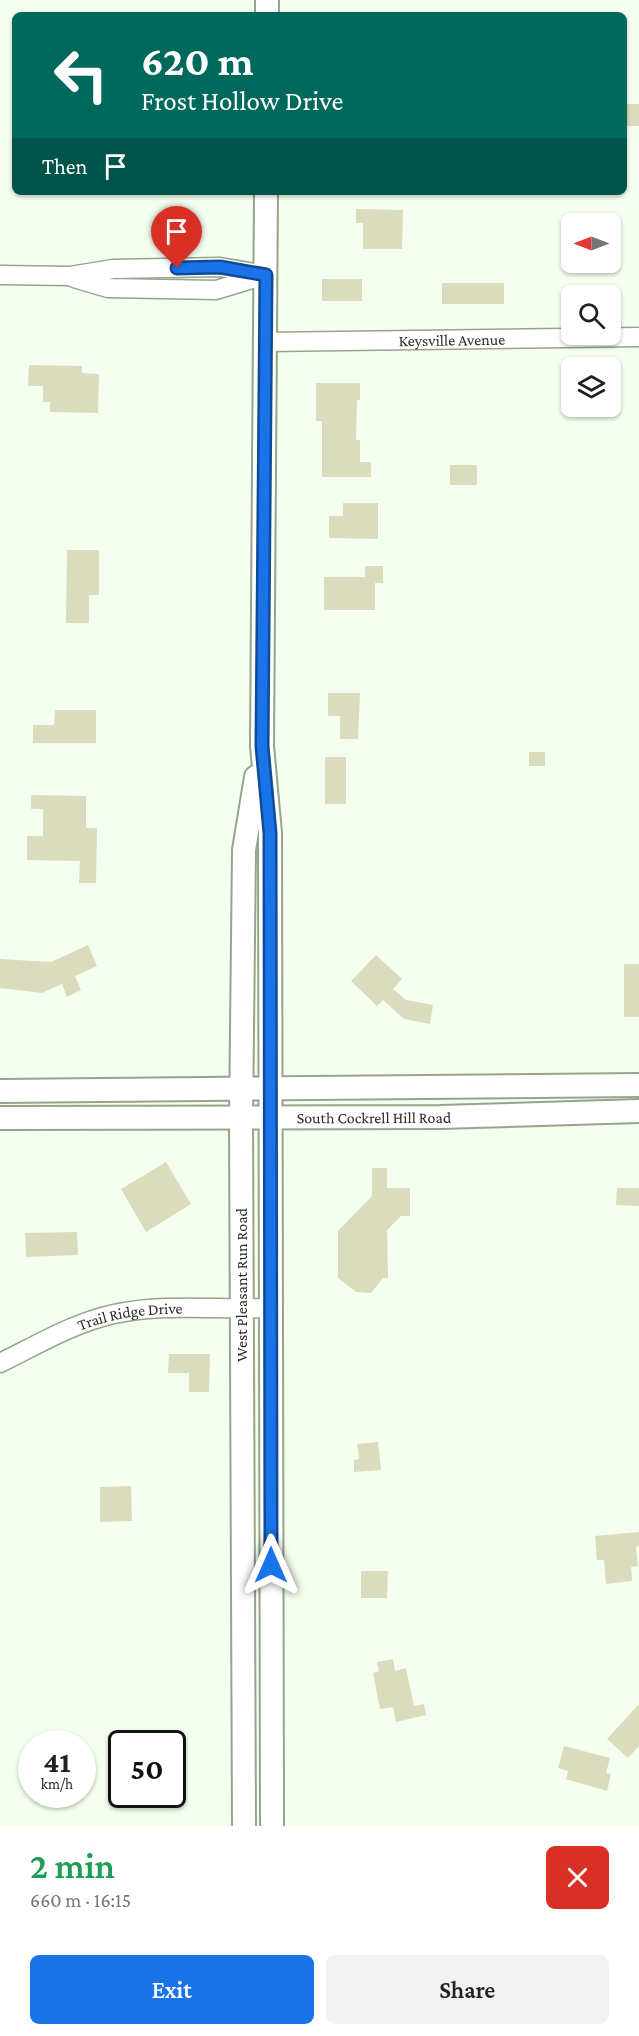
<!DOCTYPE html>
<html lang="en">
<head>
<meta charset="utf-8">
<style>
	:root { --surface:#fff; --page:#f2f2f2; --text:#202124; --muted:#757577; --accent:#1a73e8 }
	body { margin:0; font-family:"Crimson Pro",serif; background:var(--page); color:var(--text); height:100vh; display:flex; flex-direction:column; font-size:22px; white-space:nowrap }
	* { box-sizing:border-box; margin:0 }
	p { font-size:20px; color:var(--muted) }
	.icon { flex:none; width:33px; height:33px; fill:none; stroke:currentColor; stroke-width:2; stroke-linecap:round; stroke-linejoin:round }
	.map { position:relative; height:1826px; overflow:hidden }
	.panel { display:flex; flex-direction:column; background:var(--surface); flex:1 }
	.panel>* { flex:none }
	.top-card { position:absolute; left:12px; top:12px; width:615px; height:183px; border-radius:9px; box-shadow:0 2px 4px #0004; background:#00695c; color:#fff; overflow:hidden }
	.needle { width:39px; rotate:270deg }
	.tools { position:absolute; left:561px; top:213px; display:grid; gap:12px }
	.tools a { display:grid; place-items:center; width:60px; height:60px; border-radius:9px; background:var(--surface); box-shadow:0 2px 4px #0004; font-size:30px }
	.speed { position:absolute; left:18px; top:1730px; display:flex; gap:12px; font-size:30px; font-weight:700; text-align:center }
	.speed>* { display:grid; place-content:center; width:78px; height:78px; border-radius:50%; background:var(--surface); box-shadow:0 2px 4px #0004; line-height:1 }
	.speed small { font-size:15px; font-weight:400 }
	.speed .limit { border:3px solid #111; border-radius:9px; background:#fff; color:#111 }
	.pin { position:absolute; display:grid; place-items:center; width:51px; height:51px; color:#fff; margin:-62px -26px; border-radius:50% 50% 50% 0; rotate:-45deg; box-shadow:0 0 6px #0007 }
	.pin .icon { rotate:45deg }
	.me { position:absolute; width:66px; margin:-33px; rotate:0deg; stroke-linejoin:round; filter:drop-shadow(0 0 4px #0008) }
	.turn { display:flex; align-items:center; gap:21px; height:126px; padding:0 30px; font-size:27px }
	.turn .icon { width:78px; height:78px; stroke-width:2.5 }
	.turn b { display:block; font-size:42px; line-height:51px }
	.then { display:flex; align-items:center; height:57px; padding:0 30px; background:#0003; gap:12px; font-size:22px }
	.round { display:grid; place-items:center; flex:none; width:63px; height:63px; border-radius:9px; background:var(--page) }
	.head { display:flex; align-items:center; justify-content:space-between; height:102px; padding:0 30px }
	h1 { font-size:36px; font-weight:600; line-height:45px; color:#1e9e55 }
	.button { display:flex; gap:12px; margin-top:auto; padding:12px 30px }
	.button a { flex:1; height:69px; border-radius:9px; background:var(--accent); color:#fff; font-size:24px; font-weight:600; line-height:69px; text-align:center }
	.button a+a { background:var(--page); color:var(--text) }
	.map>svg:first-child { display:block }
	.building { fill:#dbdbbd }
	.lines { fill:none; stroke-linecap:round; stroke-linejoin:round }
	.minor-casing { stroke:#94a58c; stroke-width:21 }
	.major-casing { stroke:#94a58c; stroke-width:26 }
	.minor { stroke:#fff; stroke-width:18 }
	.major { stroke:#fff; stroke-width:22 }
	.route-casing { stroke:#114b97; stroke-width:15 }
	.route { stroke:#1a73e8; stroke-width:10 }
	.labels { text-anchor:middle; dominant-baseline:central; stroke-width:6; stroke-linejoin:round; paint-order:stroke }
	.street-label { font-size:16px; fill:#272e24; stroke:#fff }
</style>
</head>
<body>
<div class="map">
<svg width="639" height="1826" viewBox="0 0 639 1826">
	<rect width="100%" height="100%" fill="#f4ffef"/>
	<g class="building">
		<rect x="624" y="104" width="15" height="22"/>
		<path d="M356,209L403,210L402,249H363V223H356Z"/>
		<rect x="322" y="279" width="40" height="22"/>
		<rect x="442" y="283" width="62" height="21"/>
		<path d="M29,365L82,366V373L99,374L98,413L50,412V402H43V386H28Z"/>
		<path d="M316,383H360V400H357L356,440H360V462H371V477H322V421H316Z"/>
		<rect x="450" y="465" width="27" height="20"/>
		<path d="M343,503H378V539L329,538V516H343Z"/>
		<path d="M67,550H99V595H89V623H66Z"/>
		<path d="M365,566H383V583H375V610H324V577H365Z"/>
		<path d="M328,693H360L358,739H340V716H328Z"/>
		<path d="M55,710H96V743H33V725H54Z"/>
		<rect x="529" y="752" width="16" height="14"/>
		<rect x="325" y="757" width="21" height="47"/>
		<path d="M31,795L86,796V828H97L96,883H79L80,861L27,860V836H43V809H31Z"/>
		<path d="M88,945L97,966L75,976L81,990L67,997L62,984L42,993L0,988V959L51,962Z"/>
		<path d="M376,955L402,979L393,989L406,1000L433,1005L430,1024L404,1019L383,1000L377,1006L351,981Z"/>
		<rect x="624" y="964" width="15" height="53"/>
		<path d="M166,1162L191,1204L146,1232L121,1189Z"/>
		<path d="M372,1168H387V1188H410V1216H401L387,1230L388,1278H383L371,1293L356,1292L338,1278V1231L372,1196Z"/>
		<path d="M617,1188H639V1206L616,1205Z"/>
		<path d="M77,1232L78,1255L26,1257L25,1233Z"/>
		<path d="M169,1354H210L209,1392H189V1373H168Z"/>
		<path d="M378,1442L381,1470L354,1472V1460L359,1459L357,1444Z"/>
		<path d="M131,1486L132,1521L100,1522V1487Z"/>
		<path d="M639,1532V1546L636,1547L638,1566L631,1567L632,1581L606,1584L604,1560H597L595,1536Z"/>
		<path d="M361,1571H388L387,1598H361Z"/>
		<path d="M393,1659L395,1671L406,1668L414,1706L424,1704L426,1715L396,1722L393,1707L380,1709L373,1673L379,1671L377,1662Z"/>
		<path d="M639,1704V1746L628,1758L607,1739Z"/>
		<path d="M564,1746L610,1758L606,1773L611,1774L607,1791L566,1779L568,1771L558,1768Z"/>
	</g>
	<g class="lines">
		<defs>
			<g id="minor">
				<path d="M0,275L70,276L113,269L220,267L266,275"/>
				<path d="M74,278L108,288L216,290L262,276"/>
				<path id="s1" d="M266,342L639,337"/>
				<path id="s2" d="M0,1363C37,1345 73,1323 114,1314C164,1303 218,1310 269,1308"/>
			</g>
			<g id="major">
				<path d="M267,0V15"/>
				<path d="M266,192L262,746L270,833L272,1826"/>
				<path d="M0,1091L639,1085"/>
				<path id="s3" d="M0,1118L440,1117L639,1111"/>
				<path d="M244,1826L241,1119L244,850L256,777"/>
			</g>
		</defs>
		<use href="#minor" class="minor-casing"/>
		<use href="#major" class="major-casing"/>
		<use href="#minor" class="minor"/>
		<use href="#major" class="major"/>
	</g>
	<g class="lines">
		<defs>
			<path id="route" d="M177,268L220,267L266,275L262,746L270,833L271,1565"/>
		</defs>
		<use href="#route" class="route-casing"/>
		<use href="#route" class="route"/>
	</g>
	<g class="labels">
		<g class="street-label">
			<text stroke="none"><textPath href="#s1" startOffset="186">Keysville Avenue</textPath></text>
			<text stroke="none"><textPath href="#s3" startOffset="374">South Cockrell Hill Road</textPath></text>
			<text transform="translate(241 1285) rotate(-90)">West Pleasant Run Road</text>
			<text stroke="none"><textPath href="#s2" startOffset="140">Trail Ridge Drive</textPath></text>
		</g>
	</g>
</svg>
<div class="tools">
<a><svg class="needle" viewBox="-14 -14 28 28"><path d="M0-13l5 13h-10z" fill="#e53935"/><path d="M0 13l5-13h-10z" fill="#757577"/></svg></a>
<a><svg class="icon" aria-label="search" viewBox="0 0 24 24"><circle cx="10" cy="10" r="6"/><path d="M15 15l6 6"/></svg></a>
<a><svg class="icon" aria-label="layers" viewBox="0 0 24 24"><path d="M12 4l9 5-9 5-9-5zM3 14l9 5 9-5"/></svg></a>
</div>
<div class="speed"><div>41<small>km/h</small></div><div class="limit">50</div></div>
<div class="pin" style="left:177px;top:268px;background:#d93025"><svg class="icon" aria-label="arrive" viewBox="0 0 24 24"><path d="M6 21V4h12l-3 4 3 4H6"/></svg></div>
<svg class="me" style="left:271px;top:1565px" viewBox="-20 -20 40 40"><path d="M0-17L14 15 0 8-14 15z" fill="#1a73e8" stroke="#fff" stroke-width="4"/></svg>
<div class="top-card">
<div class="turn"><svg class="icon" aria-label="left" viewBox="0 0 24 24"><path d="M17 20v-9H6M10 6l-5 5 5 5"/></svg><div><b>620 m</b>Frost Hollow Drive</div></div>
<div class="then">Then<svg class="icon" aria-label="arrive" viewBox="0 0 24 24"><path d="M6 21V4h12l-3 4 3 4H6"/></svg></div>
</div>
</div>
<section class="panel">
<div class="head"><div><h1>2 min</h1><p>660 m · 16:15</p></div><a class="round" style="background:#d93025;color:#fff"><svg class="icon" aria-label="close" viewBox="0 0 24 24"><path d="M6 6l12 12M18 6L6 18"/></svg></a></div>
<div class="button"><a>Exit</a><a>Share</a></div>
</section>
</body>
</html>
